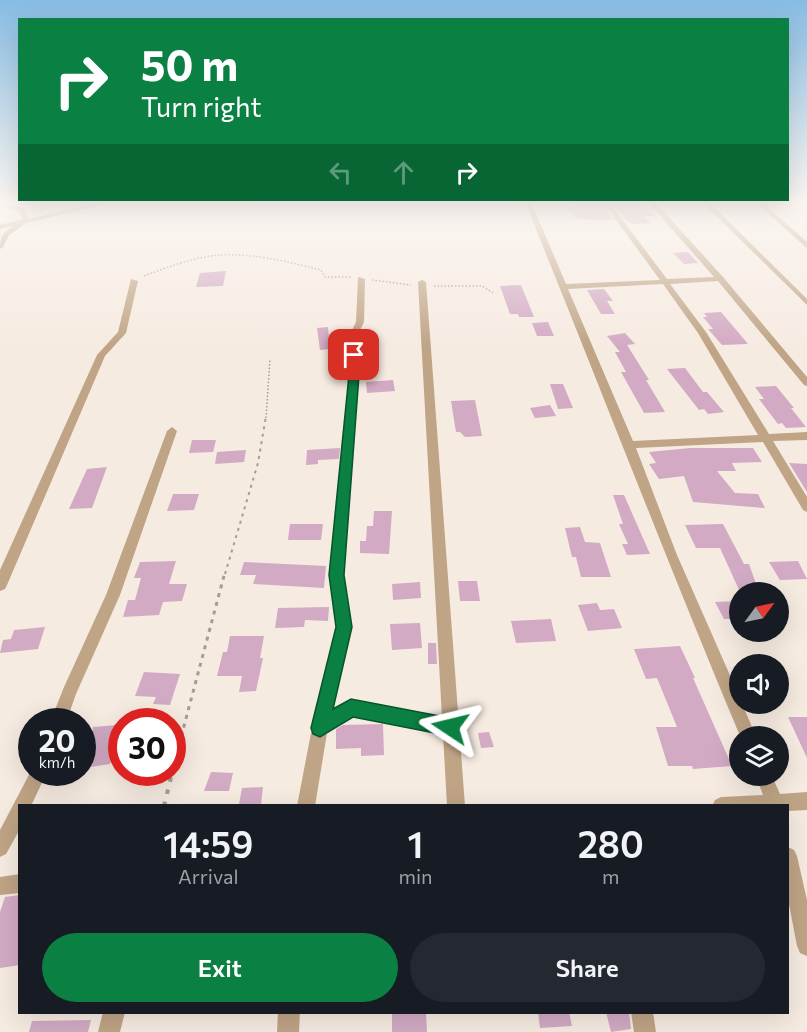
<!DOCTYPE html>
<html lang="en">
<head>
<meta charset="utf-8">
<style>
	:root { --surface:#171b24; --page:#242831; --text:#f1f3f6; --muted:#9ea1a6; --accent:#0b8043 }
	body { margin:0; font-family:Commissioner,sans-serif; background:var(--page); color:var(--text); height:100vh; display:flex; flex-direction:column; font-size:22px; white-space:nowrap }
	* { box-sizing:border-box; margin:0 }
	p { font-size:20px; color:var(--muted) }
	.icon { flex:none; width:33px; height:33px; fill:none; stroke:currentColor; stroke-width:2; stroke-linecap:round; stroke-linejoin:round }
	.map { position:relative; flex:1; overflow:hidden }
	.sheet { position:absolute; left:18px; top:804px; width:771px; height:210px; display:flex; flex-direction:column; background:var(--surface); border-radius:0px; box-shadow:0 6px 24px #0002 }
	.sheet>* { flex:none }
	.banner { position:absolute; left:18px; top:18px; width:771px; height:183px; border-radius:0px; box-shadow:0 6px 24px #0002; background:#0b8043; color:#fff; overflow:hidden }
	.needle { width:39px; rotate:57deg }
	.buttons { position:absolute; left:729px; top:582px; display:grid; gap:12px }
	.buttons a { display:grid; place-items:center; width:60px; height:60px; border-radius:50%; background:var(--surface); box-shadow:0 6px 24px #0002; font-size:30px }
	.speed { position:absolute; left:18px; top:708px; display:flex; gap:12px; font-size:30px; font-weight:700; text-align:center }
	.speed>* { display:grid; place-content:center; width:78px; height:78px; border-radius:50%; background:var(--surface); box-shadow:0 6px 24px #0002; line-height:1 }
	.speed small { font-size:15px; font-weight:400 }
	.speed .limit { border:9px solid #d22; background:#fff; color:#111 }
	.pin { position:absolute; display:grid; place-items:center; width:51px; height:51px; color:#fff; margin:-26px; border-radius:12px; box-shadow:0 3px 9px #0006 }
	.me { position:absolute; width:66px; margin:-33px; rotate:280deg; stroke-linejoin:round; filter:drop-shadow(0 0 4px #0008) }
	.turn { display:flex; align-items:center; gap:21px; height:126px; padding:0 24px; font-size:27px }
	.turn .icon { width:78px; height:78px; stroke-width:2.5 }
	.turn b { display:block; font-size:42px; line-height:51px }
	.lanes { display:flex; align-items:center; height:57px; padding:0 24px; background:#0003; justify-content:center; gap:30px; direction:ltr }
	.lanes .off { opacity:.35 }
	.eta { display:flex; justify-content:space-evenly; align-items:center; height:102px; text-align:center }
	.eta b { font-size:36px; font-weight:600; line-height:42px }
	.cta { display:flex; gap:12px; margin-top:auto; padding:12px 24px }
	.cta a { flex:1; height:69px; border-radius:36px; background:var(--accent); color:#fff; font-size:24px; font-weight:600; line-height:69px; text-align:center }
	.cta a+a { background:var(--page); color:var(--text) }
	.map>svg:first-child { display:block }
	.building { fill:#d2aac4 }
	.lines { fill:none; stroke-linecap:round; stroke-linejoin:round }
	.path-far3 { stroke:#a59d95; stroke-width:1.5; stroke-dasharray:1.5 2; stroke-linecap:butt }
	.path-far2 { stroke:#a59d95; stroke-width:2; stroke-dasharray:3 4.5; stroke-linecap:butt }
	.path-far1 { stroke:#a59d95; stroke-width:3; stroke-dasharray:4 5; stroke-linecap:butt }
	.path { stroke:#a59d95; stroke-width:4; stroke-dasharray:4.5 8; stroke-linecap:butt }
	.street { fill:#bfa485; fill-rule:evenodd }
	.route { fill:#0b8043; stroke:#07532c; stroke-width:1.5 }
</style>
</head>
<body>
<div class="map">
<svg width="807" height="1032" viewBox="0 0 807 1032">
	<rect width="100%" height="100%" fill="#f6ebe1"/>
	<g class="building">
		<path d="M634,202L655,216H644L651,223L633,224L625,219L612,203Z"/>
		<path d="M601,203L614,220L577,219L567,207Z"/>
		<path d="M688,252L698,263L684,264L673,253Z"/>
		<path d="M226,271L223,286L196,287L200,273Z"/>
		<path d="M521,285L534,317H519L518,314H510L500,286Z"/>
		<path d="M604,289L613,301H607L615,314H601L587,290Z"/>
		<path d="M721,312L748,344L722,345L708,329H713L703,317H707L704,313Z"/>
		<path d="M548,322L554,336H537L532,323Z"/>
		<path d="M328,327L330,349L320,350L317,328Z"/>
		<path d="M625,333L635,344L627,345L649,380H646L665,412L644,413L621,372H626L615,352H620L607,336Z"/>
		<path d="M685,368L703,392H707L724,412L708,414L704,409L699,410L667,369Z"/>
		<path d="M393,380L395,391L367,393L366,382Z"/>
		<path d="M550,384H563L573,408L558,409Z"/>
		<path d="M776,386L794,408H791L806,427L786,428L782,423L778,424L759,399H764L755,387Z"/>
		<path d="M475,400L482,436L465,437L460,432H456L451,401Z"/>
		<path d="M550,405L556,416L535,418L530,408Z"/>
		<path d="M192,440H216L213,452L189,453Z"/>
		<path d="M340,448L339,459L318,460V464L306,465L307,450Z"/>
		<path d="M690,448H753L762,462L732,463L736,471H717L735,493L758,494L765,508L693,502L684,476L659,479L649,464L656,463L649,452Z"/>
		<path d="M246,450L244,462L215,464L217,452Z"/>
		<path d="M789,463L807,464V492Z"/>
		<path d="M107,467L92,508L69,509L87,469Z"/>
		<path d="M173,494H199L194,510L167,511Z"/>
		<path d="M613,495H624L650,554L627,555L622,544H628L619,524H623Z"/>
		<path d="M374,511H392L389,554L360,553V541H366L367,526H373Z"/>
		<path d="M290,524H323L321,540H288Z"/>
		<path d="M723,524L744,564H749L759,592H740L720,548H696L685,525Z"/>
		<path d="M580,527L585,542L600,543L611,577H581L576,557H572L565,528Z"/>
		<path d="M176,561L169,584H187L182,601L163,602L159,615L123,617L128,600H135L141,578H134L140,562Z"/>
		<path d="M798,561L807,579L780,580L769,562Z"/>
		<path d="M244,562L326,566L324,588L253,584L256,575H240Z"/>
		<path d="M458,581H477L480,601H460Z"/>
		<path d="M420,582L421,598L393,600L392,584Z"/>
		<path d="M740,601V619H724L715,602Z"/>
		<path d="M597,603L600,610L614,609L622,628L588,631L578,605Z"/>
		<path d="M329,607L328,621L305,620L304,627L275,628L278,608Z"/>
		<path d="M551,619L556,641L516,643L511,621Z"/>
		<path d="M420,623L422,648L392,650L390,624Z"/>
		<path d="M45,627L38,649L0,653L3,640L11,639L14,630Z"/>
		<path d="M230,636H264L260,658H263L256,691L239,692L242,676H217L223,652H227Z"/>
		<path d="M428,643H436L437,664H428Z"/>
		<path d="M680,646L695,678H693L732,766L693,769L692,766H668L656,727H677L657,678L646,679L634,649Z"/>
		<path d="M144,672L180,674L170,705L153,704L156,697L135,696Z"/>
		<path d="M788,717H807V758Z"/>
		<path d="M383,724L384,755L361,756V748L336,749V729L343,725Z"/>
		<path d="M118,725L110,764L84,768L87,755L82,756L84,736L92,735L93,727Z"/>
		<path d="M489,732L494,747L481,748L478,733Z"/>
		<path d="M211,772L233,773L229,791H204Z"/>
		<path d="M263,787L261,804H239L242,788Z"/>
		<path d="M20,895V965L0,968V912L5,897Z"/>
		<path d="M392,1012H426L427,1032H392Z"/>
		<path d="M538,1012H569L572,1026L540,1028Z"/>
		<path d="M606,1012H629L631,1029L611,1032Z"/>
		<path d="M91,1020L88,1032H29L32,1021Z"/>
	</g>
	<g class="lines">
		<g class="path-far3">
			<path d="M144,276C168,267 194,257 220,255C253,253 289,262 321,270L325,277H351"/>
			<path d="M372,280L411,285"/>
			<path d="M434,286H482L493,293"/>
			<path d="M266,418L270,359"/>
		</g>
		<path class="path-far2" d="M225,574L258,463L266,416"/>
		<g class="path-far1">
			<path d="M172,771L225,572"/>
			<path d="M171,774L172,772"/>
		</g>
		<path class="path" d="M164,806L172,773"/>
		<g class="street">
			<path d="M102,202H114L26,223L9,235L3,247L0,249C0,237 3,233 13,226L0,229V225L23,219L19,210L5,208V206L23,207L29,219Z"/>
			<path d="M525,202H531L566,284L660,280L603,202H609L667,279L714,277L648,202H655L723,277L807,377V386L804,385L718,281L670,284L706,332L769,434L807,432V440L773,441L807,497V512L803,510L763,442L636,448L677,555L740,698V704H742L756,736H740C666,559 597,379 525,202ZM663,284L698,333L758,435L633,441L568,289Z"/>
			<path d="M702,202H709L807,299V305Z"/>
			<path d="M755,202H762L807,242V248Z"/>
			<path d="M358,277L365,279L364,322L357,336L359,375L344,575L351,627L332,711L351,700L442,718L418,282L422,280L426,282L465,806H447L443,734L353,716L327,733L315,806H297L312,728L337,627L330,575L349,375V336L356,322Z"/>
			<path d="M131,279L138,281L126,333L105,356L7,585L5,589L0,591V570L97,355L118,332Z"/>
			<path d="M172,427L177,431L120,595L76,694L66,722H50L64,687L106,595L167,431Z"/>
			<path d="M32,769V772H47L31,806H20V829L6,854L0,857V830Z"/>
			<path d="M756,776H772L780,794L807,792V810L788,811V806H712L715,800L721,797L763,795Z"/>
			<path d="M788,847L794,850L797,856L807,900V956L800,953L797,946L788,899Z"/>
			<path d="M20,874V893L0,895V877Z"/>
			<path d="M103,1012H125L120,1032H98Z"/>
			<path d="M278,1012H300L299,1032H277Z"/>
			<path d="M631,1012H653L656,1032H634Z"/>
		</g>
	</g>
	<linearGradient id="sky" x2="0" y2="1"><stop stop-color="#87bce3"/><stop offset="0.58" stop-color="#fbf6f2"/><stop offset="1" stop-color="#fbf6f2" stop-opacity="0"/></linearGradient>
	<rect width="807" height="347" fill="url(#sky)"/>
	<path class="route" d="M354,352L359,355V375L344,575L352,627L333,709L351,699L450,718L457,720L459,727L457,733L450,736L353,717L320,737L313,734L311,728L336,627L329,575L349,375L348,355Z"/>
</svg>
<div class="buttons">
<a><svg class="needle" viewBox="-14 -14 28 28"><path d="M0-13l5 13h-10z" fill="#e53935"/><path d="M0 13l5-13h-10z" fill="#9ea1a6"/></svg></a>
<a><svg class="icon" aria-label="sound" viewBox="0 0 24 24"><path d="M4 9h4l5-4v14l-5-4H4zM17 9q2 3 0 6"/></svg></a>
<a><svg class="icon" aria-label="layers" viewBox="0 0 24 24"><path d="M12 4l9 5-9 5-9-5zM3 14l9 5 9-5"/></svg></a>
</div>
<div class="speed"><div>20<small>km/h</small></div><div class="limit">30</div></div>
<div class="pin" style="left:354px;top:355px;background:#d93025"><svg class="icon" aria-label="arrive" viewBox="0 0 24 24"><path d="M6 21V4h12l-3 4 3 4H6"/></svg></div>
<svg class="me" style="left:450px;top:727px" viewBox="-20 -20 40 40"><path d="M0-17L14 15 0 8-14 15z" fill="#0b8043" stroke="#fff" stroke-width="4"/></svg>
<div class="banner">
<div class="turn"><svg class="icon" aria-label="right" viewBox="0 0 24 24"><path d="M7 20v-9h11M14 6l5 5-5 5"/></svg><div><b>50 m</b>Turn right</div></div>
<div class="lanes"><svg class="icon off" aria-label="left" viewBox="0 0 24 24"><path d="M17 20v-9H6M10 6l-5 5 5 5"/></svg><svg class="icon off" aria-label="ahead" viewBox="0 0 24 24"><path d="M12 20V5M6 11l6-6 6 6"/></svg><svg class="icon" aria-label="right" viewBox="0 0 24 24"><path d="M7 20v-9h11M14 6l5 5-5 5"/></svg></div>
</div>
<section class="sheet">
<div class="eta">
<div><b>14:59</b><p>Arrival</p></div>
<div><b>1</b><p>min</p></div>
<div><b>280</b><p>m</p></div>
</div>
<div class="cta"><a>Exit</a><a>Share</a></div>
</section>
</div>
</body>
</html>
